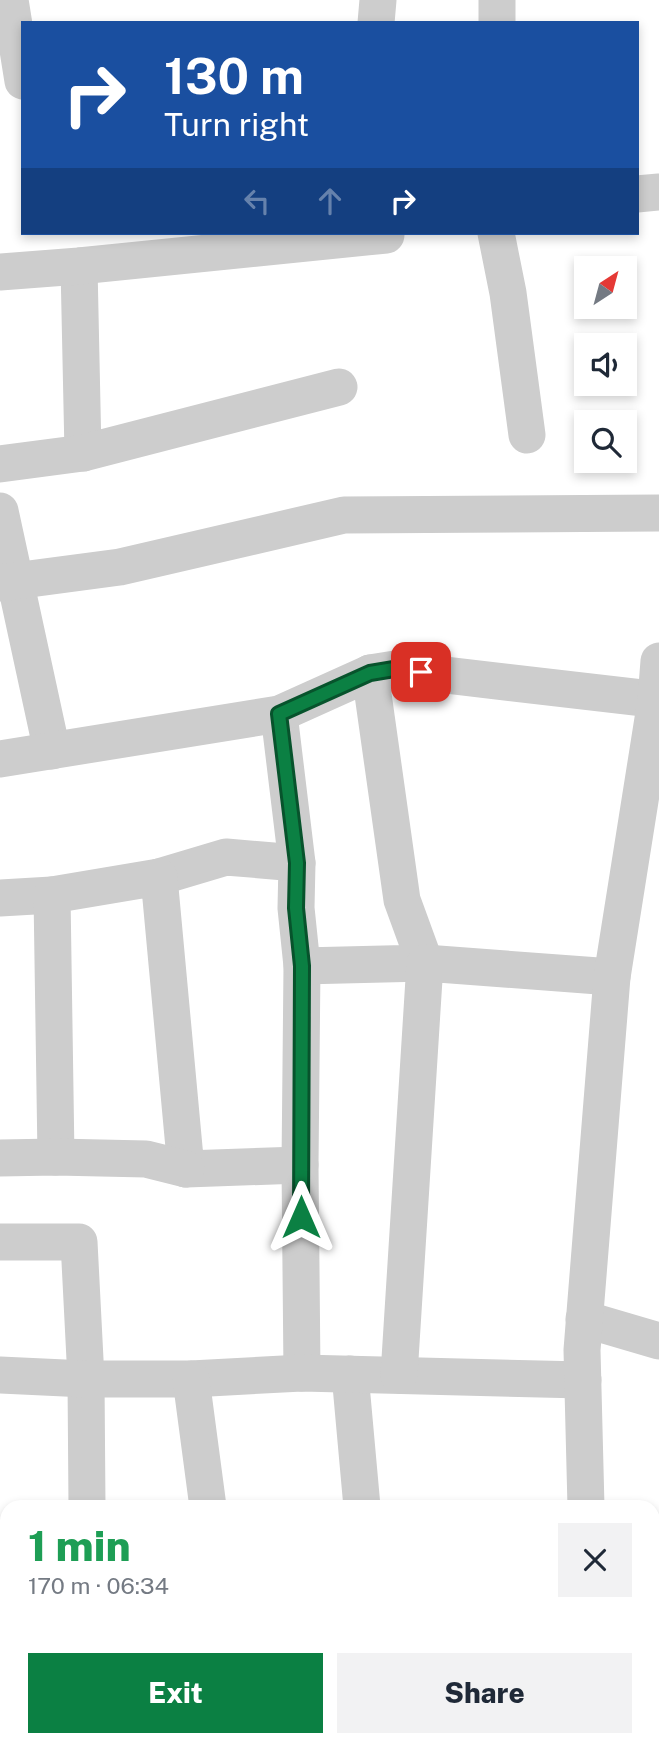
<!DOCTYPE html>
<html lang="en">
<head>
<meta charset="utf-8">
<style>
	:root { --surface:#fff; --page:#f2f2f3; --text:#1f2937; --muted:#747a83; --accent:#0b8043 }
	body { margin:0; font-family:"Public Sans",sans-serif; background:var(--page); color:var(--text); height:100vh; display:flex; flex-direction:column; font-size:26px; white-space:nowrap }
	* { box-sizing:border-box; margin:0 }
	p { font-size:23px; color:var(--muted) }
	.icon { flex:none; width:38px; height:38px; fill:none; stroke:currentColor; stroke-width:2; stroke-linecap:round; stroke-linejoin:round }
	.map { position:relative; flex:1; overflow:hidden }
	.panel { position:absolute; left:0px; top:1500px; width:660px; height:247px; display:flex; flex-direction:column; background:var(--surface); border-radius:21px 21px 0 0; box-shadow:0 4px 10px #0003 }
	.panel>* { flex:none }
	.hud { position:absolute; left:21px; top:21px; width:618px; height:214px; border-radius:0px; box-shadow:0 4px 10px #0003; background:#1a4fa0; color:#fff; overflow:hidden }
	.needle { width:46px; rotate:36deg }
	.buttons { position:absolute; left:574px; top:256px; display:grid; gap:14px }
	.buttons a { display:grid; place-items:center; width:63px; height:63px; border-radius:0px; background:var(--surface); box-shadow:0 4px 10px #0003; font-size:35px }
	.pin { position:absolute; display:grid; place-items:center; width:60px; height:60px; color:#fff; margin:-30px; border-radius:14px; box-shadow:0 4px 10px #0006 }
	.me { position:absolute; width:77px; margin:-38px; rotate:0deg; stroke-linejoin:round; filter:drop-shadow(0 0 5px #0008) }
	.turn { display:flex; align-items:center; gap:24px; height:147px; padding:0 28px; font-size:32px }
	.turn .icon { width:91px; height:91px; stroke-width:2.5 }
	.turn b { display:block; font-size:49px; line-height:60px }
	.lanes { display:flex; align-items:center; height:66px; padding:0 28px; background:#0003; justify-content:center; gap:35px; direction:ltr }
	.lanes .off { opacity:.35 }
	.round { display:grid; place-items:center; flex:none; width:74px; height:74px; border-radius:0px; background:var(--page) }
	.summary { display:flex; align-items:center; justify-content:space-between; height:119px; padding:0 28px }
	h1 { font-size:42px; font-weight:800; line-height:52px; color:#1e9e55 }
	.action { display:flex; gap:14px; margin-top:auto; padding:14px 28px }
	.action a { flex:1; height:80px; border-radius:0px; background:var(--accent); color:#fff; font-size:28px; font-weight:800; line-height:80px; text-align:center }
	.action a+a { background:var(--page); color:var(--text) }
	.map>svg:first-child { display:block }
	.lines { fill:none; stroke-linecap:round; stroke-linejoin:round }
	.minor { stroke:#cdcdcd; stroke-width:37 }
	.route-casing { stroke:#07532c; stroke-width:18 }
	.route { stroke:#0b8043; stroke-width:12 }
</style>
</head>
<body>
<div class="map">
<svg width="659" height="1745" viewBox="0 0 659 1745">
	<rect width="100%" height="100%" fill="#fff"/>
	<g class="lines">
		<g class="minor">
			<path d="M10,0L23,81"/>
			<path d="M497,0V23"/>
			<path d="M376,23L378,0"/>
			<path d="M637,194L659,192"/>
			<path d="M496,233L508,293L527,435"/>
			<path d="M79,266L83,453"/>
			<path d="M0,272L79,266L386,235V233"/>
			<path d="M0,464L83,453L339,387"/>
			<path d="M0,511L52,751"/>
			<path d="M0,583L120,567L344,515L659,513"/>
			<path d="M279,714L297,863L296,908L302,966L300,1165L302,1373"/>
			<path d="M0,759L279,714L370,673L395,669L659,700"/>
			<path d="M159,877L226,857L297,863"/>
			<path d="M0,898L52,895"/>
			<path d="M302,966L425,963L402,900L370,673"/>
			<path d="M56,1157L52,895L159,877L186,1169L300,1165"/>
			<path d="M0,1158L56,1157L146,1159L186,1169"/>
			<path d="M0,1242H79L86,1379L87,1507"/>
			<path d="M584,1319L659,1341"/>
			<path d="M350,1374L362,1507"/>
			<path d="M0,1375L86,1379H191L302,1373L583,1380"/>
			<path d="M399,1375L425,963L612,977"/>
			<path d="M191,1379L208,1507"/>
			<path d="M586,1507L582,1350L612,977L656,700L659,661"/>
			<path d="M109,1740V1745"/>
			<path d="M169,1740V1745"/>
			<path d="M238,1740L239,1745"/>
			<path d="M381,1740V1745"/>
			<path d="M592,1740V1745"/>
		</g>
	</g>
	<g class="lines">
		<defs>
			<path id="route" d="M301,1217L302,966L296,908L297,863L279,714L370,673L394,669L421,672"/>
		</defs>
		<use href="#route" class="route-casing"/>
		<use href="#route" class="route"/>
	</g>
</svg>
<div class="buttons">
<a><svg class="needle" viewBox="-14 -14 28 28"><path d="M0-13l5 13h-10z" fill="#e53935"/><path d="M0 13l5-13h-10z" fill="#747a83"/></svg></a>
<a><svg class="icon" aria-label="sound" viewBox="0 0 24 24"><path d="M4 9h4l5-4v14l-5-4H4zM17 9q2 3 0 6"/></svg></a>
<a><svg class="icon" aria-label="search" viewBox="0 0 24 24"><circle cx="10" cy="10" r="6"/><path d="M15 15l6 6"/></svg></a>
</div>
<div class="pin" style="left:421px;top:672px;background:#d93025"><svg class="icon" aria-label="arrive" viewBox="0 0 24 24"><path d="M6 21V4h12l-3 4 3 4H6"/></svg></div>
<svg class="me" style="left:301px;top:1217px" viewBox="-20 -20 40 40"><path d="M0-17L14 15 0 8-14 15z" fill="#0b8043" stroke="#fff" stroke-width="4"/></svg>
<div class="hud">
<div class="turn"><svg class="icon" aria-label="right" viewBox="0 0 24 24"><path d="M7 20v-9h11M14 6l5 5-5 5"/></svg><div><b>130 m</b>Turn right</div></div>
<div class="lanes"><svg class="icon off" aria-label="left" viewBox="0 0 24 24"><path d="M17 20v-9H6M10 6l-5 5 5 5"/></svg><svg class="icon off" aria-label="ahead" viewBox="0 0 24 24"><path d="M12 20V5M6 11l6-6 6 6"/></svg><svg class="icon" aria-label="right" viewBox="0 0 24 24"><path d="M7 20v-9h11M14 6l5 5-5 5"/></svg></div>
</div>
<section class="panel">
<div class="summary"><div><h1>1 min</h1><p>170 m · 06:34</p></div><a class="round"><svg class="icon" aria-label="close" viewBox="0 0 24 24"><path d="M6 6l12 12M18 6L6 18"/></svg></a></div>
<div class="action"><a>Exit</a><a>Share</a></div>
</section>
</div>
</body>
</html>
